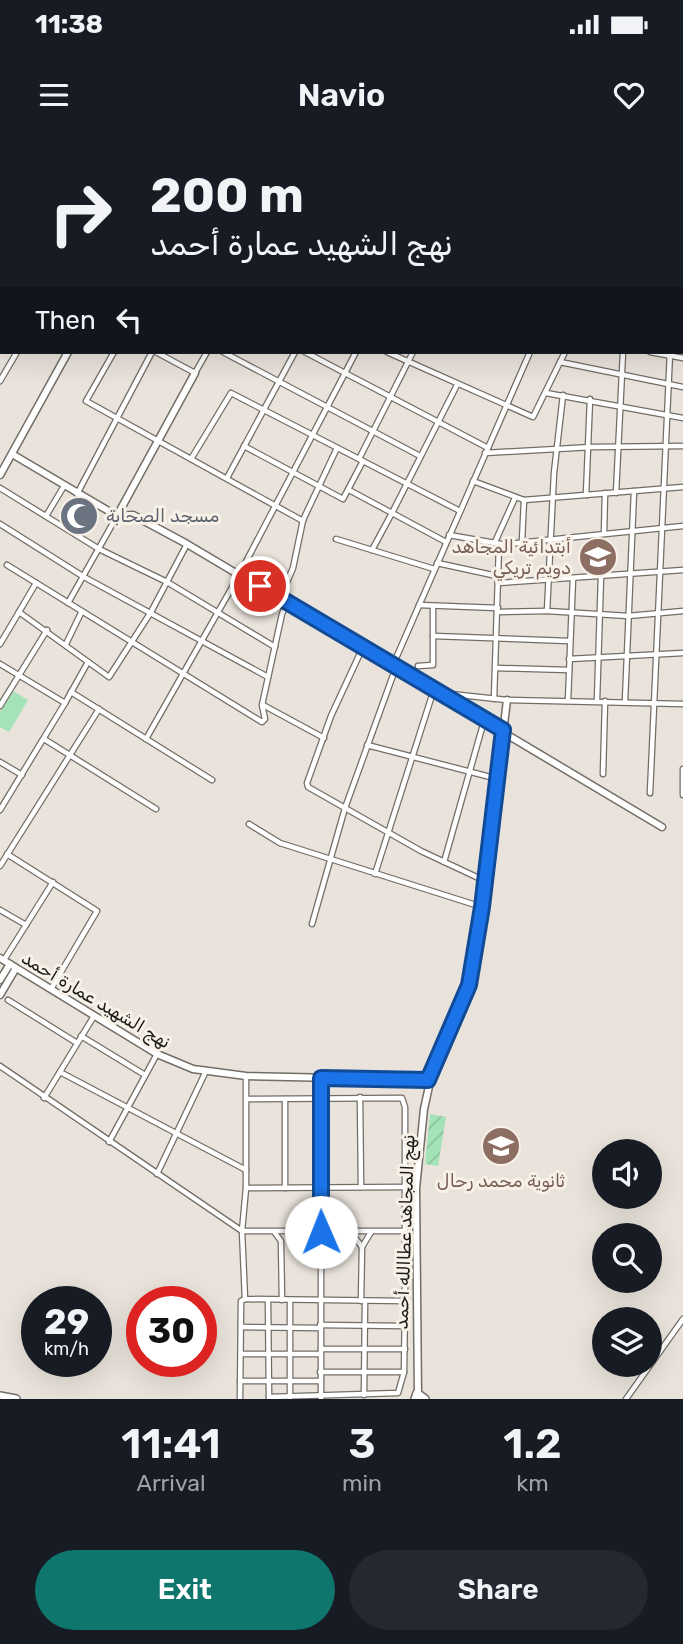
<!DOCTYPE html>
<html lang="en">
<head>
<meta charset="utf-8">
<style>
	:root { --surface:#171b24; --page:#242831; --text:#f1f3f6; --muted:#9ea1a6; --accent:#0f766e }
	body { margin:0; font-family:Rubik,"Noto Naskh Arabic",sans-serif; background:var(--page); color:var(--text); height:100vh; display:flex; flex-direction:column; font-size:26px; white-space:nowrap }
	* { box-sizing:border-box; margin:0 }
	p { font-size:23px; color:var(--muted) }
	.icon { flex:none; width:38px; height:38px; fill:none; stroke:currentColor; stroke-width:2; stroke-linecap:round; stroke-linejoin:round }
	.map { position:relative; height:1259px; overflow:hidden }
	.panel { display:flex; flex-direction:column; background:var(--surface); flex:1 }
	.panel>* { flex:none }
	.banner { position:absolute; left:0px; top:0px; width:684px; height:214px; box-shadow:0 7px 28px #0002; background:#171b24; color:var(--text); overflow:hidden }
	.fabs { position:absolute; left:592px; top:999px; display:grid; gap:14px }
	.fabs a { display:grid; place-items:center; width:70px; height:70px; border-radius:50%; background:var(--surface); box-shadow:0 7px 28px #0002; font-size:35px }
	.speed { position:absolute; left:21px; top:1146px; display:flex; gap:14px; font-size:35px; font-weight:700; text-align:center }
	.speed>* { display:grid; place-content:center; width:91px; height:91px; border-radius:50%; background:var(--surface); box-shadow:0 7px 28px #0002; line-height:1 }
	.speed small { font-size:18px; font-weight:400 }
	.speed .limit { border:10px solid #d22; background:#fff; color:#111 }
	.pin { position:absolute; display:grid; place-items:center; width:60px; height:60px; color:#fff; margin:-30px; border:4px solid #fff; border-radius:50%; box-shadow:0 2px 7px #0007 }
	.me { position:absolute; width:77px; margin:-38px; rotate:359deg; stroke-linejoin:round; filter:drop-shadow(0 0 5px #0008) }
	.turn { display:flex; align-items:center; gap:24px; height:147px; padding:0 35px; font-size:32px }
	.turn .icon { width:91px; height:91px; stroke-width:2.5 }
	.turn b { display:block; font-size:49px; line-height:60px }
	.then { display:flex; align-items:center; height:66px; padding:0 35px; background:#0003; gap:14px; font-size:26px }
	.eta { display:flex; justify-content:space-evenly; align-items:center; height:119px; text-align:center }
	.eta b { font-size:42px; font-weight:600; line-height:49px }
	.action { display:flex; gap:14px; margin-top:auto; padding:14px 35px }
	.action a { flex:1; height:80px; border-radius:42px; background:var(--accent); color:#fff; font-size:28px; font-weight:600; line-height:80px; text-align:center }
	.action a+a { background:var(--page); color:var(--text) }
	.status { display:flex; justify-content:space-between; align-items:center; height:49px; padding:0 35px; background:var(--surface); direction:ltr }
	.status svg { height:19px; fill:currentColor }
	header { display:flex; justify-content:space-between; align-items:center; height:91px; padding:0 35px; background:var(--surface); font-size:32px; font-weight:600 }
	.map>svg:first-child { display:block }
	.grass { fill:#a4e2b8 }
	.garden { fill:url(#garden-furrows) }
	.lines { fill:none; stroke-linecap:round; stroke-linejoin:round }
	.minor-casing { stroke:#726d66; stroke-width:7 }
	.tertiary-casing { stroke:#726d66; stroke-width:9 }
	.primary-casing { stroke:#726d66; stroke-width:10 }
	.minor { stroke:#fff; stroke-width:4.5 }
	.tertiary { stroke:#fff; stroke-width:6 }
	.primary { stroke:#fff; stroke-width:7 }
	.route-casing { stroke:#114b97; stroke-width:18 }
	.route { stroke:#1a73e8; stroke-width:12 }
	.labels { text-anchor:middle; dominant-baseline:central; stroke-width:6; stroke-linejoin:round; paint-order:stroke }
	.worship-label { font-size:18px; fill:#5b616d; stroke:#f7f1e8; text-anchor:start }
	.education-label { font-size:18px; fill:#785e54; stroke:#f7f1e8; text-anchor:end }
	.street-label { font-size:18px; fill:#1e1c19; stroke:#f7f1e8 }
</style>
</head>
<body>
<div class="status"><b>11:38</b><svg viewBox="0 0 49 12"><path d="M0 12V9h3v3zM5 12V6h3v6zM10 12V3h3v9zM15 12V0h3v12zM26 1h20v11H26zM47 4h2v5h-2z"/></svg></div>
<header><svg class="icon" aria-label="menu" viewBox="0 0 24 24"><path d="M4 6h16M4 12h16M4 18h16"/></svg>Navio<svg class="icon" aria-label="heart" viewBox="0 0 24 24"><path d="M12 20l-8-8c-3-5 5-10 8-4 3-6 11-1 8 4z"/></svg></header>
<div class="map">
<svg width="683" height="1259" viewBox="0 0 683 1259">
	<defs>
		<pattern id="garden-furrows" width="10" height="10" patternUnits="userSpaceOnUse" patternTransform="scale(1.75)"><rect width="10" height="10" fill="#a4e2b8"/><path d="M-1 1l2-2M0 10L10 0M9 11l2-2" fill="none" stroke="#8dc19e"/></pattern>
	</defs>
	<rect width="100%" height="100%" fill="#e9e3db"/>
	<path class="grass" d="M13,551L28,560L9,592L0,587V572Z"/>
	<path class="garden" d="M430,974L446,977L438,1026L425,1024Z"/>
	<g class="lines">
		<defs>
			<g id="minor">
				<path d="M77,0L80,2"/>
				<path d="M457,0L460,2"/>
				<path d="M577,0V2"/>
				<path d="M615,0L621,2"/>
				<path d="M9,2L10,0"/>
				<path d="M51,2L52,0"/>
				<path d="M131,2L132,0"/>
				<path d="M275,2L276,0"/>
				<path d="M320,2L321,0"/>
				<path d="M415,2L416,0"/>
				<path d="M514,2V0"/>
				<path d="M592,2V0"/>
				<path d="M680,2V0"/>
				<path d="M0,5H2"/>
				<path d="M0,19L2,15"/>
				<path d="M682,22H683"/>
				<path d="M0,47L2,48"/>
				<path d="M682,51H683"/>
				<path d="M682,81H683"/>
				<path d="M0,95L2,92"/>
				<path d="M682,110H683"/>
				<path d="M0,126L2,127"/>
				<path d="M682,140H683"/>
				<path d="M0,177L2,173"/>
				<path d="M0,189L2,190"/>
				<path d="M114,212L86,261L303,381"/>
				<path d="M156,212L195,233L207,212"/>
				<path d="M223,212L420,316"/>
				<path d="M305,212L488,308"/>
				<path d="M387,212L533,277L565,212"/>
				<path d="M650,212L683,218"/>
				<path d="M560,222L683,247"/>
				<path d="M0,241L17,212"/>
				<path d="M546,253L683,278"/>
				<path d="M563,255L554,333L547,471L628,476L683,471"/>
				<path d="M244,306L343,359L363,321"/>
				<path d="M485,313L592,307L683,306"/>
				<path d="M191,319L231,253L460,371"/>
				<path d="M359,319L413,212"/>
				<path d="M227,338L295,212"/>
				<path d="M473,341L524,360L683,347"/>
				<path d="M0,348L99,409L167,442L275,507"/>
				<path d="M349,350L392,373L372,410"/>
				<path d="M616,353L623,212"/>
				<path d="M77,354L152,212"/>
				<path d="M586,355L590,259"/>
				<path d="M46,376L64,346"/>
				<path d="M0,384L84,437L268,537"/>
				<path d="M604,394L605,353"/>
				<path d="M449,395L501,404"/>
				<path d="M336,399L434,429"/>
				<path d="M522,401L524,360"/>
				<path d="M446,402L392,373L457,245"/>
				<path d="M495,402L515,358"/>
				<path d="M437,423L497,436"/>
				<path d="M7,425L262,582L265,579L262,565L282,474L285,467L290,465"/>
				<path d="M36,443L19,472L109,537L151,472L187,404"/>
				<path d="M498,443L683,430"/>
				<path d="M280,458L293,428L303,380L337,308"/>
				<path d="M68,463L117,376"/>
				<path d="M419,465L498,468"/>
				<path d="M498,472L547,471"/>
				<path d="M433,496L569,501"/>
				<path d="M0,504L19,472"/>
				<path d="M66,504L81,473"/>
				<path d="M363,507L331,576L307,643L308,647L421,711L485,741"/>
				<path d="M569,519L683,513"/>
				<path d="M0,524L65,563L88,522"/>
				<path d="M393,525L530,212"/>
				<path d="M418,526L433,525V466"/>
				<path d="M496,528L569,530"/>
				<path d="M71,552L212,640"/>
				<path d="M441,553L507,560L683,564"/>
				<path d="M494,559L499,405L683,386"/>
				<path d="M568,560L573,438"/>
				<path d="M597,560L601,436"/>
				<path d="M625,561L634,351"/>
				<path d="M263,565L324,598"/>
				<path d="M0,566L47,490"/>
				<path d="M44,599L156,669"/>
				<path d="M146,599L239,435L356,212"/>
				<path d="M367,605L498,639"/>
				<path d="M0,622L22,635"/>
				<path d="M603,634L605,561"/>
				<path d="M650,653L670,212"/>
				<path d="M683,655V629"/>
				<path d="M0,670L65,563"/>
				<path d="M249,684L280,703L482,767"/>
				<path d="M7,714L97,771L51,849"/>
				<path d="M444,722L484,581"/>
				<path d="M0,726L99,569"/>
				<path d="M375,734L434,549"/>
				<path d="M0,770L26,785"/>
				<path d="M312,784L345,668L396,527"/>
				<path d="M4,820L53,742"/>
				<path d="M8,860L77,903"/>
				<path d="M81,896L145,935"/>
				<path d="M0,926L242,1091H404"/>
				<path d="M60,932L246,1030"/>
				<path d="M246,936V1048L242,1091L245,1159L405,1161V967L402,958L247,959"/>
				<path d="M360,957L361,1047"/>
				<path d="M44,958L94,876"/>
				<path d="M285,959V1048"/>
				<path d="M109,1002L157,914"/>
				<path d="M157,1034L206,931"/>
				<path d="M246,1048L404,1047"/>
				<path d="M351,1092L362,1107L361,1161"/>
				<path d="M275,1093L281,1101L282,1160"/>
				<path d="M362,1107L371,1092"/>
				<path d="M268,1160L269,1258"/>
				<path d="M320,1185L404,1186"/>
				<path d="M241,1187L320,1188"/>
				<path d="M321,1209H405"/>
				<path d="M241,1214H320"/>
				<path d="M320,1232H404"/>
				<path d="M240,1241H321"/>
				<path d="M364,1255L365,1161"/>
				<path d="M269,1257L398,1253L404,1232L405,1161"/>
				<path d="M290,1257V1160"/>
				<path d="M240,1259L241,1161L245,1159"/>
				<path d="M321,1259V938"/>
				<path d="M626,1259L683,1179"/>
			</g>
			<g id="tertiary">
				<path d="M225,0L229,2"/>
				<path d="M375,0L378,2"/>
				<path d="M180,2L181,0"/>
				<path d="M657,2L658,0"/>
				<path d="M682,173H683"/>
				<path d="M12,314L117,376L133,375L187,404L662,687"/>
				<path d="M0,335L68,212"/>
				<path d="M117,376L195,233"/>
				<path d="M0,818L157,914L193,929L246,936L428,940"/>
				<path d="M0,840L10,824"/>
				<path d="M0,855L16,828"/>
				<path d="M418,1257L416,1048L424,969L435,919L469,845L482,767L507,560"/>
			</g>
			<g id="primary">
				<path d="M0,1256L16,1259"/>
				<path d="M415,1259L417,1253L425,1259"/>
			</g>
		</defs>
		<use href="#minor" class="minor-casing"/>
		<use href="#tertiary" class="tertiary-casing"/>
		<use href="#primary" class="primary-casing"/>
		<use href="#minor" class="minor"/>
		<use href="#tertiary" class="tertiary"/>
		<use href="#primary" class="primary"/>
	</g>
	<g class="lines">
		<defs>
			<path id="route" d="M260,446L503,590L482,767L469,845L428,940L321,938V1092"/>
		</defs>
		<use href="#route" class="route-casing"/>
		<use href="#route" class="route"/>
	</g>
	<defs>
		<symbol id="mosque-disc" viewBox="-11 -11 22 22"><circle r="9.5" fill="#6b7280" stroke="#f7f1e8"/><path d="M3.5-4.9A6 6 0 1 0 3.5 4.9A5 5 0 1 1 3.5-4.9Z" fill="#fff"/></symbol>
		<symbol id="school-disc" viewBox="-11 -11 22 22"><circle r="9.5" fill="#8d6e63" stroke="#f7f1e8"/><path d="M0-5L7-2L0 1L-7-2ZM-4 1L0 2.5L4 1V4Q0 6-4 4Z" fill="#fff"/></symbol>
	</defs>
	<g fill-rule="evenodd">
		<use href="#mosque-disc" x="57" y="354" width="44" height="44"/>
		<use href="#school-disc" x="576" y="395" width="44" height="44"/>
		<use href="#school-disc" x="479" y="984" width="44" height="44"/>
	</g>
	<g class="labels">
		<g class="worship-label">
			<text x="106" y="376">مسجد الصحابة</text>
		</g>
		<g class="education-label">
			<text x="571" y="407">أبتدائية المجاهد<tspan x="571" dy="21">دويم تريكي</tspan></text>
			<text x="501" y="1041" text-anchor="middle">ثانوية محمد رحال</text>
		</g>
		<g class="street-label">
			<text transform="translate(96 860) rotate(31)">نهج الشهيد عمارة أحمد</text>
			<text transform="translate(405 1092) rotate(-88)">نهج المجاهد عطاالله أحمد</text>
		</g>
	</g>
</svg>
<div class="fabs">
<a><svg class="icon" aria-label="sound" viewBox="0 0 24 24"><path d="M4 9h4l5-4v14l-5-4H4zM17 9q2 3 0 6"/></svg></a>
<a><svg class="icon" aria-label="search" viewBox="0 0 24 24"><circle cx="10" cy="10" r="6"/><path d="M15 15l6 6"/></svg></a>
<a><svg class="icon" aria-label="layers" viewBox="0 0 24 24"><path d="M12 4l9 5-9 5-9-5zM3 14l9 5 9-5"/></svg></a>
</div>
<div class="speed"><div>29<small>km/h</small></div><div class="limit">30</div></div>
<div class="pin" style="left:260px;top:446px;background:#d93025"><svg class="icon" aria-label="arrive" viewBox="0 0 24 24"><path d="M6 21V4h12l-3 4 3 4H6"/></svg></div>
<svg class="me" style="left:321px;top:1092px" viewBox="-20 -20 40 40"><circle r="19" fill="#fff"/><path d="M0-13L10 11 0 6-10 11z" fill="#1a73e8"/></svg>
<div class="banner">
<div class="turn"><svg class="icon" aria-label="right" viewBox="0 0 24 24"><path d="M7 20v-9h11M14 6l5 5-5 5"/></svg><div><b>200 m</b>نهج الشهيد عمارة أحمد</div></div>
<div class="then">Then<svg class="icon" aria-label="left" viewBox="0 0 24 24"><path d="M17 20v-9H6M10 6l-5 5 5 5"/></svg></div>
</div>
</div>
<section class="panel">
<div class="eta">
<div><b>11:41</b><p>Arrival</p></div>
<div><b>3</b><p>min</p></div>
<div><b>1.2</b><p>km</p></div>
</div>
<div class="action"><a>Exit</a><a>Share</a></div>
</section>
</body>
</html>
